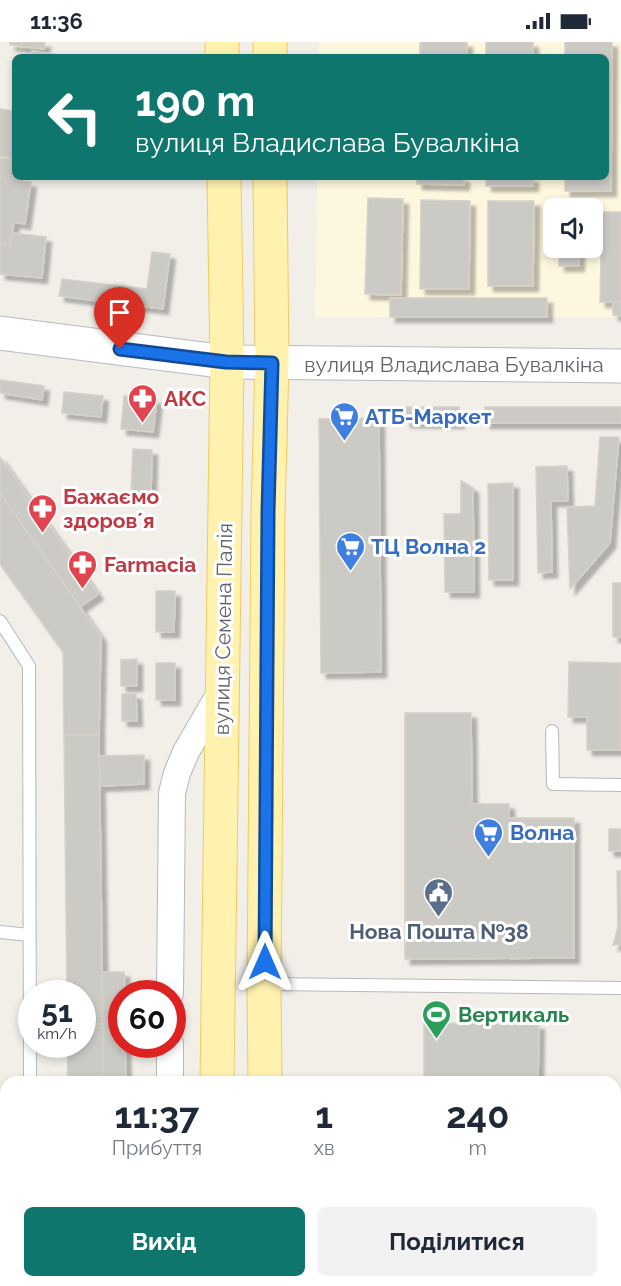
<!DOCTYPE html>
<html lang="uk">
<head>
<meta charset="utf-8">
<style>
	:root { --surface:#fff; --page:#f2f2f3; --text:#1f2937; --muted:#747a83; --accent:#0f766e }
	body { margin:0; font-family:Raleway,sans-serif; background:var(--page); color:var(--text); height:100vh; display:flex; flex-direction:column; font-size:22px; white-space:nowrap }
	* { box-sizing:border-box; margin:0 }
	p { font-size:20px; color:var(--muted) }
	.icon { flex:none; width:33px; height:33px; fill:none; stroke:currentColor; stroke-width:2; stroke-linecap:round; stroke-linejoin:round }
	.map { position:relative; flex:1; overflow:hidden }
	.sheet { position:absolute; left:0px; top:1034px; width:621px; height:212px; display:flex; flex-direction:column; background:var(--surface); border-radius:18px 18px 0 0; box-shadow:0 3px 9px #0003 }
	.sheet>* { flex:none }
	.banner { position:absolute; left:12px; top:12px; width:597px; height:126px; border-radius:9px; box-shadow:0 3px 9px #0003; background:#0f766e; color:#fff; overflow:hidden }
	.controls { position:absolute; left:543px; top:156px; display:grid; gap:12px }
	.controls a { display:grid; place-items:center; width:60px; height:60px; border-radius:9px; background:var(--surface); box-shadow:0 3px 9px #0003; font-size:30px }
	.speed { position:absolute; left:18px; top:938px; display:flex; gap:12px; font-size:30px; font-weight:700; text-align:center }
	.speed>* { display:grid; place-content:center; width:78px; height:78px; border-radius:50%; background:var(--surface); box-shadow:0 3px 9px #0003; line-height:1 }
	.speed small { font-size:15px; font-weight:400 }
	.speed .limit { border:9px solid #d22; background:#fff; color:#111 }
	.pin { position:absolute; display:grid; place-items:center; width:51px; height:51px; color:#fff; margin:-62px -26px; border-radius:50% 50% 50% 0; rotate:-45deg; box-shadow:0 0 6px #0007 }
	.pin .icon { rotate:45deg }
	.me { position:absolute; width:66px; margin:-33px; rotate:0deg; stroke-linejoin:round; filter:drop-shadow(0 0 4px #0008) }
	.turn { display:flex; align-items:center; gap:21px; height:126px; padding:0 24px; font-size:27px }
	.turn .icon { width:78px; height:78px; stroke-width:2.5 }
	.turn b { display:block; font-size:42px; line-height:51px }
	.eta { display:flex; justify-content:space-evenly; align-items:center; height:102px; text-align:center }
	.eta b { font-size:36px; font-weight:700; line-height:42px }
	.primary-button { display:flex; gap:12px; margin-top:auto; padding:12px 24px }
	.primary-button a { flex:1; height:69px; border-radius:9px; background:var(--accent); color:#fff; font-size:24px; font-weight:700; line-height:69px; text-align:center }
	.primary-button a+a { background:var(--page); color:var(--text) }
	.status { display:flex; justify-content:space-between; align-items:center; height:42px; padding:0 30px; background:var(--surface); direction:ltr }
	.status svg { height:16px; fill:currentColor }
	.map>svg:first-child { display:block }
	.commercial { fill:#fef7e0; fill-rule:evenodd }
	.building { fill:#cccac5; stroke:#d6d1c6; stroke-width:1.5; filter:url(#shadow) }
	.lines { fill:none; stroke-linecap:round; stroke-linejoin:round }
	.lane-casing { stroke:#b5b8bc; stroke-width:14 }
	.street-casing { stroke:#b5b8bc; stroke-width:28 }
	.secondary-casing { stroke:#b6babf; stroke-width:35 }
	.primary-casing { stroke:#f2c960; stroke-width:35 }
	.lane { stroke:#fff; stroke-width:12 }
	.street { stroke:#fff; stroke-width:26 }
	.secondary { stroke:#fff; stroke-width:33 }
	.primary { stroke:#fff2af; stroke-width:33 }
	.route-casing { stroke:#114b97; stroke-width:15 }
	.route { stroke:#1a73e8; stroke-width:10 }
	.labels { text-anchor:middle; dominant-baseline:central; stroke-width:6; stroke-linejoin:round; paint-order:stroke }
	.street-label { font-size:21px; fill:#5f6368; stroke:#fff }
	.health-label { font-size:21px; font-weight:bold; fill:#be3a42; stroke:#fff; text-anchor:start }
	.shop-label { font-size:21px; font-weight:bold; fill:#366cbe; stroke:#fff; text-anchor:start }
	.service-label { font-size:21px; font-weight:bold; fill:#4e5e75; stroke:#fff }
	.leisure-label { font-size:21px; font-weight:bold; fill:#27864d; stroke:#fff; text-anchor:start }
</style>
</head>
<body>
<div class="status"><b>11:36</b><svg viewBox="0 0 49 12"><path d="M0 12V9h3v3zM5 12V6h3v6zM10 12V3h3v9zM15 12V0h3v12zM26 1h20v11H26zM47 4h2v5h-2z"/></svg></div>
<div class="map">
<svg width="621" height="1244" viewBox="0 0 621 1244">
	<defs>
		<filter id="shadow"><feDropShadow dx="5.5" dy="5.5" stdDeviation="1.5" flood-color="#0004"/></filter>
	</defs>
	<rect width="100%" height="100%" fill="#f1efe8"/>
	<path class="commercial" d="M319,0H621V275H390L315,276L317,135H606V15H319ZM554,166H592V206H554Z"/>
	<g class="building">
		<path d="M10,0H45L44,7L10,3Z"/>
		<rect x="420" y="0" width="47" height="15"/>
		<rect x="486" y="0" width="47" height="15"/>
		<path d="M565,0H612L611,149H565V135H606V15H565Z"/>
		<path d="M32,9L59,13V15H31Z"/>
		<path d="M15,49V116L0,114V67L12,69Z"/>
		<path d="M0,116L15,118V135H19V139L31,140L25,182L14,180L10,202L0,201Z"/>
		<path d="M417,135H464V143L417,142Z"/>
		<rect x="486" y="135" width="47" height="9"/>
		<path d="M368,156L403,157L401,253L365,252Z"/>
		<path d="M421,158L470,159L469,247H420Z"/>
		<path d="M488,159H534L533,244H488Z"/>
		<rect x="559" y="164" width="20" height="2"/>
		<path d="M602,170H621V260H600Z"/>
		<path d="M12,191L46,195L42,236L0,232V201L10,202Z"/>
		<rect x="559" y="206" width="20" height="18"/>
		<path d="M152,210L170,212L163,267L59,254L62,237L147,247Z"/>
		<rect x="390" y="256" width="157" height="19"/>
		<path d="M613,260H621V274L613,273Z"/>
		<path d="M0,338L44,344L42,358L0,351Z"/>
		<path d="M64,350L103,354L101,375L62,371Z"/>
		<path d="M124,354L157,357L153,390L121,387Z"/>
		<path d="M405,365H459V381L405,380Z"/>
		<rect x="485" y="365" width="136" height="16"/>
		<path d="M379,376L381,630L321,631L319,377Z"/>
		<path d="M600,395H619L610,501L570,547L567,465L595,464Z"/>
		<path d="M133,407L152,408L151,453L131,452Z"/>
		<path d="M0,415L98,552L80,565L0,451Z"/>
		<path d="M567,424L568,459H551L552,530L538,531L536,425Z"/>
		<path d="M461,439L473,446L474,550H445L444,472H461Z"/>
		<path d="M513,441V538H489L488,442Z"/>
		<path d="M0,451L101,595L99,693H64L63,610L0,522Z"/>
		<rect x="613" y="541" width="8" height="54"/>
		<path d="M156,549H175L174,590H156Z"/>
		<path d="M137,617V644H121V618Z"/>
		<path d="M569,620L621,621V708H587V675H568Z"/>
		<rect x="156" y="621" width="19" height="37"/>
		<path d="M122,652H136L137,679H122Z"/>
		<path d="M405,671H471L472,762H509V776H574V916L405,917Z"/>
		<path d="M64,693H99L103,982L82,983V951H67Z"/>
		<path d="M144,713V742L100,744L99,714Z"/>
		<rect x="609" y="787" width="12" height="22"/>
		<path d="M617,829H621V902L613,903L618,885Z"/>
		<path d="M102,930H124L125,951H122V1002H125L126,1040H103Z"/>
		<path d="M480,973L486,974L495,981L539,982L538,1040H424V982L465,981L469,977Z"/>
		<path d="M103,982V1040H68L67,1002H82V983Z"/>
		<rect x="70" y="1239" width="36" height="5"/>
		<rect x="106" y="1239" width="23" height="5"/>
		<rect x="424" y="1239" width="113" height="5"/>
	</g>
	<g class="lines">
		<defs>
			<g id="lane">
				<path d="M0,579L29,624L30,1040"/>
				<path d="M552,689L553,742L621,743"/>
				<path d="M0,890L29,893"/>
				<path d="M266,942L621,946"/>
				<path d="M31,1239V1244"/>
			</g>
			<g id="street">
				<path d="M170,951L172,751L177,731L186,710L223,646"/>
				<path d="M170,1040V1002"/>
				<path d="M168,1244V1239"/>
			</g>
			<path id="secondary" d="M0,291L227,320L621,324"/>
			<g id="primary">
				<path d="M222,0V15"/>
				<path d="M270,0V15"/>
				<path d="M217,1040L227,320L224,135"/>
				<path d="M265,1040L264,942L268,469L272,321L270,135"/>
				<path d="M267,1239V1244"/>
				<path d="M215,1244V1239"/>
			</g>
		</defs>
		<use href="#lane" class="lane-casing"/>
		<use href="#street" class="street-casing"/>
		<use href="#secondary" class="secondary-casing"/>
		<use href="#primary" class="primary-casing"/>
		<use href="#lane" class="lane"/>
		<use href="#street" class="street"/>
		<use href="#secondary" class="secondary"/>
		<use href="#primary" class="primary"/>
	</g>
	<g class="lines">
		<defs>
			<path id="route" d="M120,307L226,320L272,321L268,469L265,920"/>
		</defs>
		<use href="#route" class="route-casing"/>
		<use href="#route" class="route"/>
	</g>
	<defs>
		<symbol id="pharmacy-pin" viewBox="-11 -11 22 30"><path d="M0 17L-7.5 6A9.5 9.5 0 1 1 7.5 6Z" fill="#e0444e" stroke="#fff"/><path d="M-2-6h4v4h4v4h-4v4h-4v-4h-4v-4h4Z" fill="#fff"/></symbol>
		<symbol id="supermarket-pin" viewBox="-11 -11 22 30"><path d="M0 17L-7.5 6A9.5 9.5 0 1 1 7.5 6Z" fill="#3f7fe0" stroke="#fff"/><path d="M-6-5.5h2.5l.6 2H6L4.5 2H-2.5L-4.4-4H-6ZM-1.5 3.2a1.3 1.3 0 1 0 .1 0ZM3 3.2a1.3 1.3 0 1 0 .1 0Z" fill="#fff"/></symbol>
		<symbol id="civic-pin" viewBox="-11 -11 22 30"><path d="M0 17L-7.5 6A9.5 9.5 0 1 1 7.5 6Z" fill="#5c6f8a" stroke="#fff"/><path d="M-.6-6.5H3V-4.5H.6V-3L4-1V1h2V6H-6V1h2V-1L-.6-3ZM-1.2 2.5V6h2.4V2.5Z" fill="#fff"/></symbol>
		<symbol id="stadium-pin" viewBox="-11 -11 22 30"><path d="M0 17L-7.5 6A9.5 9.5 0 1 1 7.5 6Z" fill="#2e9e5b" stroke="#fff"/><path d="M0-5a6.5 5 0 1 0 0 10a6.5 5 0 1 0 0-10ZM-3.5-1.8h7v3.6h-7Z" fill="#fff"/></symbol>
	</defs>
	<g fill-rule="evenodd">
		<use href="#pharmacy-pin" x="126" y="340" width="33" height="45"/>
		<use href="#supermarket-pin" x="328" y="358" width="33" height="45"/>
		<use href="#pharmacy-pin" x="26" y="450" width="33" height="45"/>
		<use href="#supermarket-pin" x="334" y="488" width="33" height="45"/>
		<use href="#pharmacy-pin" x="66" y="506" width="33" height="45"/>
		<use href="#supermarket-pin" x="472" y="774" width="33" height="45"/>
		<use href="#civic-pin" x="422" y="834" width="33" height="45"/>
		<use href="#stadium-pin" x="420" y="956" width="33" height="45"/>
	</g>
	<g class="labels">
		<g class="street-label">
			<text x="454" y="322">вулиця Владислава Бувалкіна</text>
			<text transform="translate(223 587) rotate(-89)">вулиця Семена Палія</text>
		</g>
		<g class="health-label">
			<text x="164" y="356">АКС</text>
			<text x="63" y="454">Бажаємо<tspan x="63" dy="24">здоровʼя</tspan></text>
			<text x="104" y="522">Farmacia</text>
		</g>
		<g class="shop-label">
			<text x="365" y="374">АТБ-Маркет</text>
			<text x="371" y="504">ТЦ Волна 2</text>
			<text x="510" y="790">Волна</text>
		</g>
		<g class="service-label">
			<text x="439" y="889">Нова Пошта №38</text>
		</g>
		<g class="leisure-label">
			<text x="458" y="972">Вертикаль</text>
		</g>
	</g>
</svg>
<div class="controls">
<a><svg class="icon" aria-label="sound" viewBox="0 0 24 24"><path d="M4 9h4l5-4v14l-5-4H4zM17 9q2 3 0 6"/></svg></a>
</div>
<div class="speed"><div>51<small>km/h</small></div><div class="limit">60</div></div>
<div class="pin" style="left:120px;top:307px;background:#d93025"><svg class="icon" aria-label="arrive" viewBox="0 0 24 24"><path d="M6 21V4h12l-3 4 3 4H6"/></svg></div>
<svg class="me" style="left:265px;top:920px" viewBox="-20 -20 40 40"><path d="M0-17L14 15 0 8-14 15z" fill="#1a73e8" stroke="#fff" stroke-width="4"/></svg>
<div class="banner">
<div class="turn"><svg class="icon" aria-label="left" viewBox="0 0 24 24"><path d="M17 20v-9H6M10 6l-5 5 5 5"/></svg><div><b>190 m</b>вулиця Владислава Бувалкіна</div></div>
</div>
<section class="sheet">
<div class="eta">
<div><b>11:37</b><p>Прибуття</p></div>
<div><b>1</b><p>хв</p></div>
<div><b>240</b><p>m</p></div>
</div>
<div class="primary-button"><a>Вихід</a><a>Поділитися</a></div>
</section>
</div>
</body>
</html>
